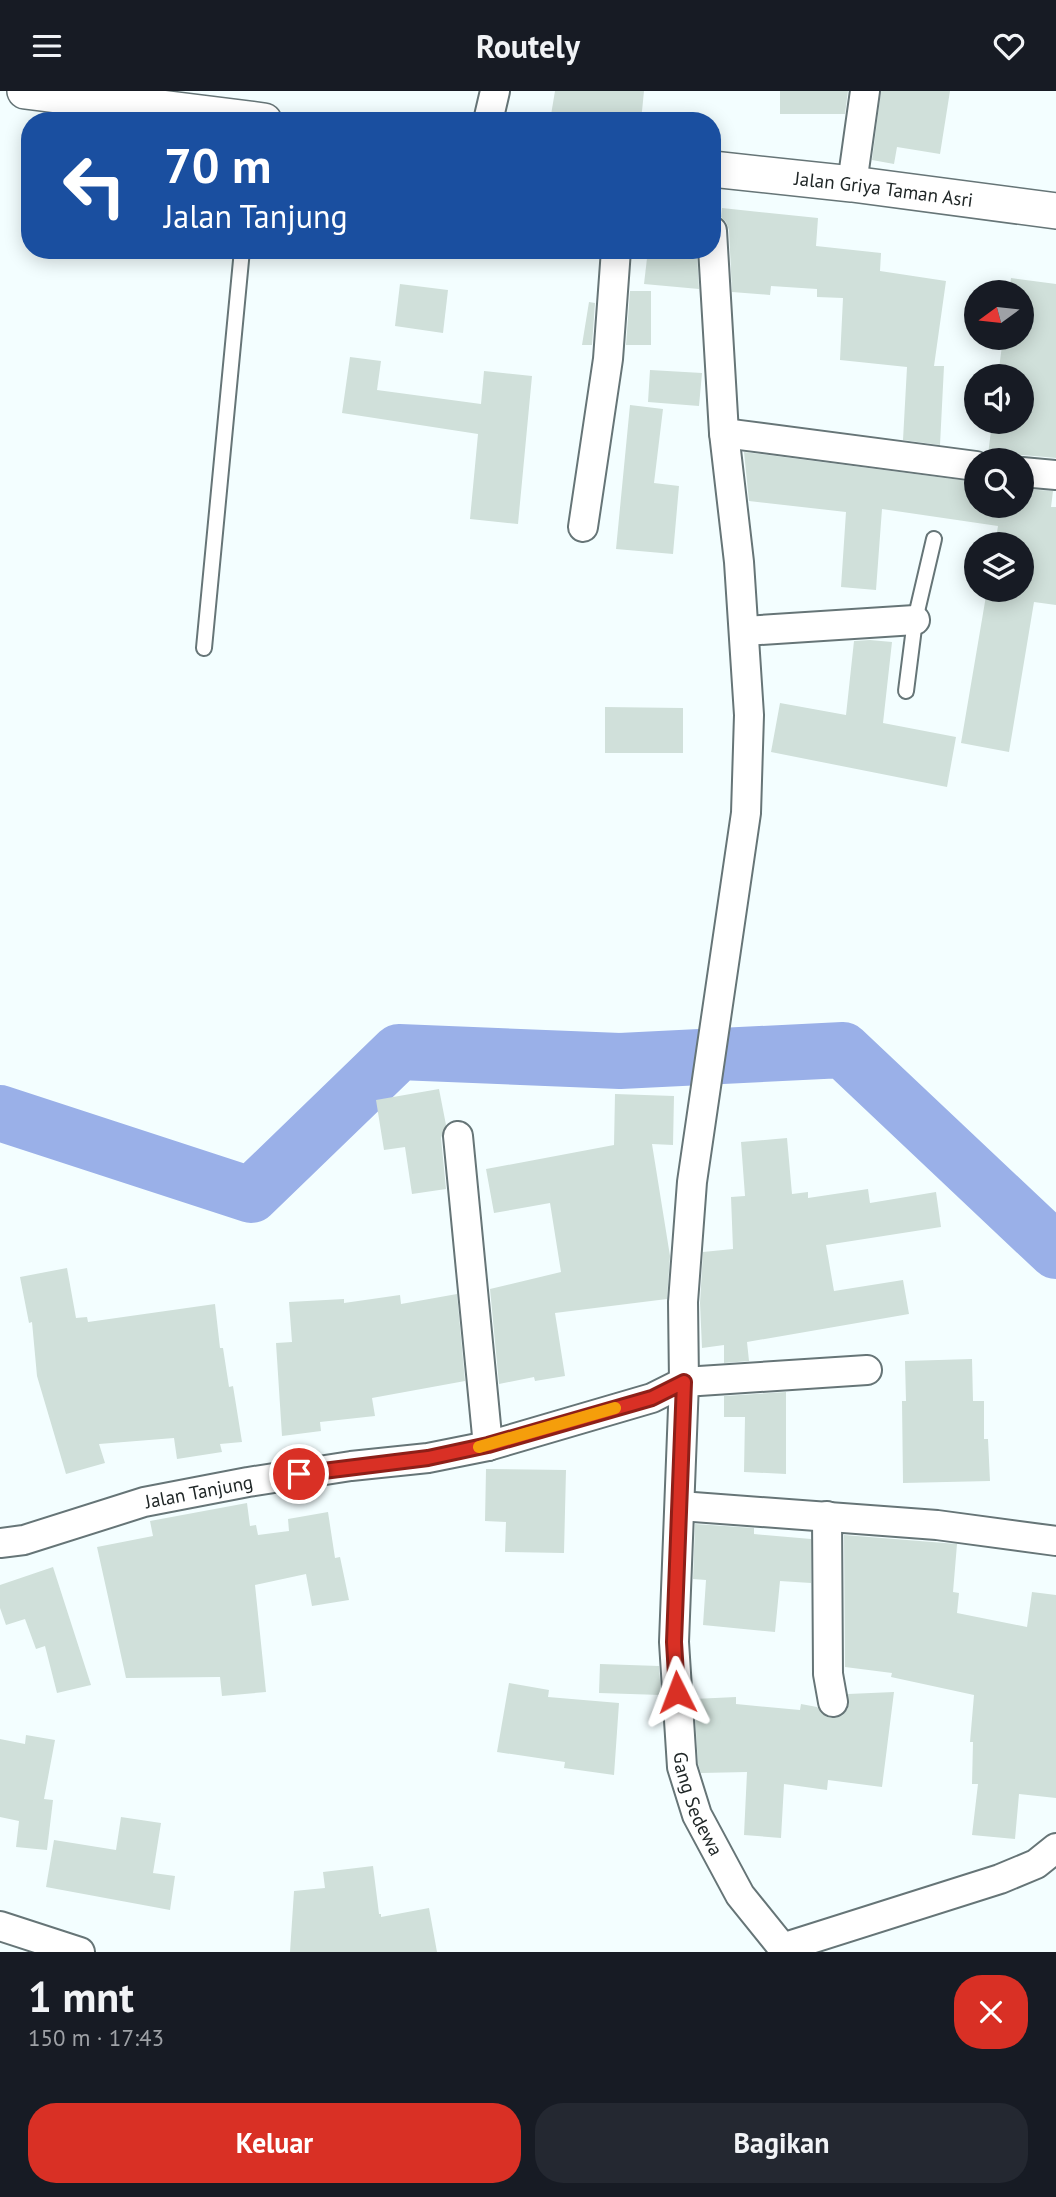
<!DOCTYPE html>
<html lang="id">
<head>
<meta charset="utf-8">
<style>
	:root { --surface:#171b24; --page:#242831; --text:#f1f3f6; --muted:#9ea1a6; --accent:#d93025 }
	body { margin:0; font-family:"PT Sans",sans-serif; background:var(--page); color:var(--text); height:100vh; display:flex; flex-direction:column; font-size:26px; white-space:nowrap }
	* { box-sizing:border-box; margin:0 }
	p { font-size:23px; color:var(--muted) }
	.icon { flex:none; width:38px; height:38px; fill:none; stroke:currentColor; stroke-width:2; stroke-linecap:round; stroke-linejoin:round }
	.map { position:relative; height:1861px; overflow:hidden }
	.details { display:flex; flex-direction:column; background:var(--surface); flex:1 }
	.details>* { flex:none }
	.hud { position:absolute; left:21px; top:21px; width:700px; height:147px; border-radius:28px; box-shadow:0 4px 18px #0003; background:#1a4fa0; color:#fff; overflow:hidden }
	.needle { width:46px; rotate:255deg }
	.tools { position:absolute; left:964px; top:189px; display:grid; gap:14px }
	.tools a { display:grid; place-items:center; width:70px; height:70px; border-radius:50%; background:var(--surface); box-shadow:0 4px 18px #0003; font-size:35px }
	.pin { position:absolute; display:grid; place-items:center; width:60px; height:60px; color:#fff; margin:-30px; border:4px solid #fff; border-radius:50%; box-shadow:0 2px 7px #0007 }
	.me { position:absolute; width:77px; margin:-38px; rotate:357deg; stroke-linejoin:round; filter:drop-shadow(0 0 5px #0008) }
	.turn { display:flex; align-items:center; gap:24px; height:147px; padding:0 28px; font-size:32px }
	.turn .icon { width:91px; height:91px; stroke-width:2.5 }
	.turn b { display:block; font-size:49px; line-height:60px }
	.round { display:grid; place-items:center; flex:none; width:74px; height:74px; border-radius:28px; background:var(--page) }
	.head { display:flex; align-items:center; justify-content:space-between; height:119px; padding:0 28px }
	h1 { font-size:42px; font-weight:800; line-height:52px }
	.cta { display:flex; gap:14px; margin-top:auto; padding:14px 28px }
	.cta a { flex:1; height:80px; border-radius:28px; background:var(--accent); color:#fff; font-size:28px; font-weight:800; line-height:80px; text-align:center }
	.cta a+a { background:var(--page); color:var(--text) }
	header { display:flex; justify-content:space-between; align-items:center; height:91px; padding:0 28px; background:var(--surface); font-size:32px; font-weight:800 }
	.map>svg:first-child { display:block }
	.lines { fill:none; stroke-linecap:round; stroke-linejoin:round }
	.river { stroke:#9ab0e8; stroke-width:56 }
	.building { fill:#d0e0da }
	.service-casing { stroke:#667577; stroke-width:18 }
	.minor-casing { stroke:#667577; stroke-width:32 }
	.tertiary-casing { stroke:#667577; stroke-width:38 }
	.service { stroke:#fff; stroke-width:14 }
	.minor { stroke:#fff; stroke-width:28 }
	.tertiary { stroke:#fff; stroke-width:35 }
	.route-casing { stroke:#8d1f18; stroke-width:18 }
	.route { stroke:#d93025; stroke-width:12 }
	.slow { stroke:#f59e0b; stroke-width:12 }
	.labels { text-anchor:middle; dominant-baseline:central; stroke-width:7; stroke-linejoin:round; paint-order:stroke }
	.street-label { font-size:19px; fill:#202727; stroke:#f3feff }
</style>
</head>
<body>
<header><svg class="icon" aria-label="menu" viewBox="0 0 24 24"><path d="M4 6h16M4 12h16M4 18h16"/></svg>Routely<svg class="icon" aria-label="heart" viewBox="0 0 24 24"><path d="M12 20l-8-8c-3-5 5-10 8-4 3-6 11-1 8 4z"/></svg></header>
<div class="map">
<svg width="1056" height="1861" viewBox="0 0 1056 1861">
	<rect width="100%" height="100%" fill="#f3feff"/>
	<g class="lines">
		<path class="river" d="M0,1022L251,1104L399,961L620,970L843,959L1056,1160"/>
	</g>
	<g class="building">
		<path d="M555,0H644L641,30H550Z"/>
		<path d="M780,0H848L845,23H780Z"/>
		<path d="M881,0H950L940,63L897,56L894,73L872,69Z"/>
		<path d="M722,117L818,127L816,155L881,162L880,180L946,190L934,275H944L940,354L903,349L907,276L840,269L843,207L817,206V198L771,195L770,204L732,201L729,139L726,131L721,126Z"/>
		<path d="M648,159L697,162L699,198L644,193Z"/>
		<path d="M1011,187L1056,193V367L1023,364L1011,369H992L988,364L992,331H1022V285H998L1003,247H1022V201H1009Z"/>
		<path d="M400,193L448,199L443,242L395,235Z"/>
		<path d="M630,200H651V254H626Z"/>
		<path d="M589,211L595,212L592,254H582Z"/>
		<path d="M350,266L381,270L377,299L481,313L484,280L532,285L518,433L470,428L478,343L342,322Z"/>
		<path d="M650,279L702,282L699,315L648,311Z"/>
		<path d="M630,314L663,318L654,392L679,395L673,463L616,458Z"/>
		<path d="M744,361L976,391V415H1022V398L1053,400L1051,416H1056V514L1034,511L1009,661L961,652L987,499H1022V453H995L998,435L882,418L876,499L841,496L846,421L749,410Z"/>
		<path d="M870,549L892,551L883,632L956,646L947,696L771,661L780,612L846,624L854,550Z"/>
		<path d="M605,616L683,617V662H605Z"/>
		<path d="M439,998L446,1034L441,1047L446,1098L412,1103L405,1056L384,1059L376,1009Z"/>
		<path d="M615,1003L674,1005L673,1054L652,1053L670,1165L667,1208L555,1222L565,1285L535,1290L534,1286L499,1293L490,1198L561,1181L550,1112L494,1122L486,1078L614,1054Z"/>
		<path d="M787,1047L792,1103L808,1101V1107L868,1098L870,1112L936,1101L941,1136L826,1154L834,1200L903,1189L909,1223L747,1251L749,1270L724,1272V1254L702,1257L700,1212L703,1161L733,1158L731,1106L745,1105L741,1051Z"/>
		<path d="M67,1177L76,1227L87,1226L88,1231L215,1213L220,1257H223L229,1296L233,1295L242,1351L220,1353L222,1361L177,1368L174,1347L99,1353L105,1372L66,1383L37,1285L32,1231L29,1232L20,1186Z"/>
		<path d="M457,1203L465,1290L372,1307L375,1325L320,1331L321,1340L282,1345L276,1252L292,1251L289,1211L344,1208V1212L400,1204L401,1213Z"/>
		<path d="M972,1268L973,1310H984V1348H988L990,1390L903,1392L902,1310H906L905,1270Z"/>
		<path d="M786,1301V1383L744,1381L745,1326H724V1305Z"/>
		<path d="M486,1378L566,1379L564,1462L505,1461L506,1431L485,1430Z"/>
		<path d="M247,1412L250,1435L256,1434L258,1444L289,1440L288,1428L328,1421L335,1467L340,1466L349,1509L312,1515L306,1483L255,1494L266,1601L222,1605L220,1586L126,1587L97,1456L153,1445L150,1430Z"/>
		<path d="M695,1433L754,1437V1443L811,1448V1492L780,1490L775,1541L703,1534L706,1489L693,1488Z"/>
		<path d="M844,1444L957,1453L953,1501L959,1502L957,1522L1027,1536L1032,1501L1056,1504V1707L1019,1703L1015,1748L972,1744L978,1693H972L973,1651H970L974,1604L891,1586L892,1582L845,1576Z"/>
		<path d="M53,1476L91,1594L57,1602L45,1555L36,1558L25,1528L6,1534L0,1517V1494Z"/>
		<path d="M600,1573L659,1575L661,1604L599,1602Z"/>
		<path d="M509,1592L549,1599L548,1606L619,1612L614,1684L564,1677L565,1671L497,1661Z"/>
		<path d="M894,1601L882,1696L828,1689L827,1699L784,1693L781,1747L744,1744L747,1681L701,1682L698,1673L694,1608L736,1606V1613L800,1619L801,1613L817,1616L827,1626L835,1627L843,1624L848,1617V1603Z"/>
		<path d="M26,1644L55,1649L44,1708L53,1709L47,1759L16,1756L19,1730L0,1726V1648L25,1653Z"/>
		<path d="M121,1726L161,1732L153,1782L175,1785L170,1819L46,1796L54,1749L116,1759Z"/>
		<path d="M373,1775L379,1823H381V1826L429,1817L437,1861H290L294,1800L325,1797L323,1781Z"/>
	</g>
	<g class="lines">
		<defs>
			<g id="service">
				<path d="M204,557L242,159"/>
				<path d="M906,600L915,529L934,448"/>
			</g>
			<g id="minor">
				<path d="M488,30L495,0"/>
				<path d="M852,93L865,0"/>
				<path id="s1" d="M712,140L724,342L739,471L749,624L746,722L692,1091L683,1211L684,1291L674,1551L682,1676L697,1724L740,1804L786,1861"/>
				<path d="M724,342L976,375"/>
				<path d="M1022,381L1056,384"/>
				<path d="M583,436L608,268L616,159"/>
				<path d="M745,540L915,529"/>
				<path d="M458,1045L488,1355"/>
				<path d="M680,1415L937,1434L1056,1450"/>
				<path d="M827,1425L828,1583L833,1611"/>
				<path id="s2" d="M0,1452L24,1449L144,1411L248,1391L351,1375L428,1367L488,1355L652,1307L684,1291L867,1279"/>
				<path d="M0,1835L80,1861"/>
				<path d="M782,1857L1000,1788L1036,1773L1056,1757"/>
			</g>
			<g id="tertiary">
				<path d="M25,0L264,30"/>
				<path id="s3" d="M712,78L852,93L1056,120"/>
			</g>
		</defs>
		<use href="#service" class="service-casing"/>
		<use href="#minor" class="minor-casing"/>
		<use href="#tertiary" class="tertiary-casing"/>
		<use href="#service" class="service"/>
		<use href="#minor" class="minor"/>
		<use href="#tertiary" class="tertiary"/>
	</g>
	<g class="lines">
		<defs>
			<path id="route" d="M299,1383L428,1367L488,1354L652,1307L684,1291L674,1551L677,1601"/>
		</defs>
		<use href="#route" class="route-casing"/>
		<use href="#route" class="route"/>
		<path class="slow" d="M479,1356L615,1317"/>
	</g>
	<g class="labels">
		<g class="street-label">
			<text stroke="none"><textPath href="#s3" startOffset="173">Jalan Griya Taman Asri</textPath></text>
			<text stroke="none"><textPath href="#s2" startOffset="206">Jalan Tanjung</textPath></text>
			<text stroke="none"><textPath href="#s1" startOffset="1582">Gang Sedewa</textPath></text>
		</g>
	</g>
</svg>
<div class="tools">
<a><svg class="needle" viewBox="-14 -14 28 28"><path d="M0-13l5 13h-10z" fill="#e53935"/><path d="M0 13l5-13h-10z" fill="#9ea1a6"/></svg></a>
<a><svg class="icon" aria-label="sound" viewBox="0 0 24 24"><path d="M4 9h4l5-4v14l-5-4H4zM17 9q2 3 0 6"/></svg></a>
<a><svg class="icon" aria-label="search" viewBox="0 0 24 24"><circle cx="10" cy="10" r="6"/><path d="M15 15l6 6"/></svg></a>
<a><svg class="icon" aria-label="layers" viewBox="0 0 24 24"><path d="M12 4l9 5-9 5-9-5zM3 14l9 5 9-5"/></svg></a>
</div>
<div class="pin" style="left:299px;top:1383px;background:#d93025"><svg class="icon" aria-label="arrive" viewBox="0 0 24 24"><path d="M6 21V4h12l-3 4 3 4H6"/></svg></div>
<svg class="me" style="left:677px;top:1601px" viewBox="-20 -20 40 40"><path d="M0-17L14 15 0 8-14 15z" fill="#d93025" stroke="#fff" stroke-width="4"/></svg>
<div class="hud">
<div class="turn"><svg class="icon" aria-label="left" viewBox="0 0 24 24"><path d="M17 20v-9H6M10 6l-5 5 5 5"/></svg><div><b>70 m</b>Jalan Tanjung</div></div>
</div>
</div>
<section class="details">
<div class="head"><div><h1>1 mnt</h1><p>150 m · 17:43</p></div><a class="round" style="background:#d93025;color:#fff"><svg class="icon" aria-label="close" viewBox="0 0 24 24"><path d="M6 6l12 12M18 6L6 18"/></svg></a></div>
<div class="cta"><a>Keluar</a><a>Bagikan</a></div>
</section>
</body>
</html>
